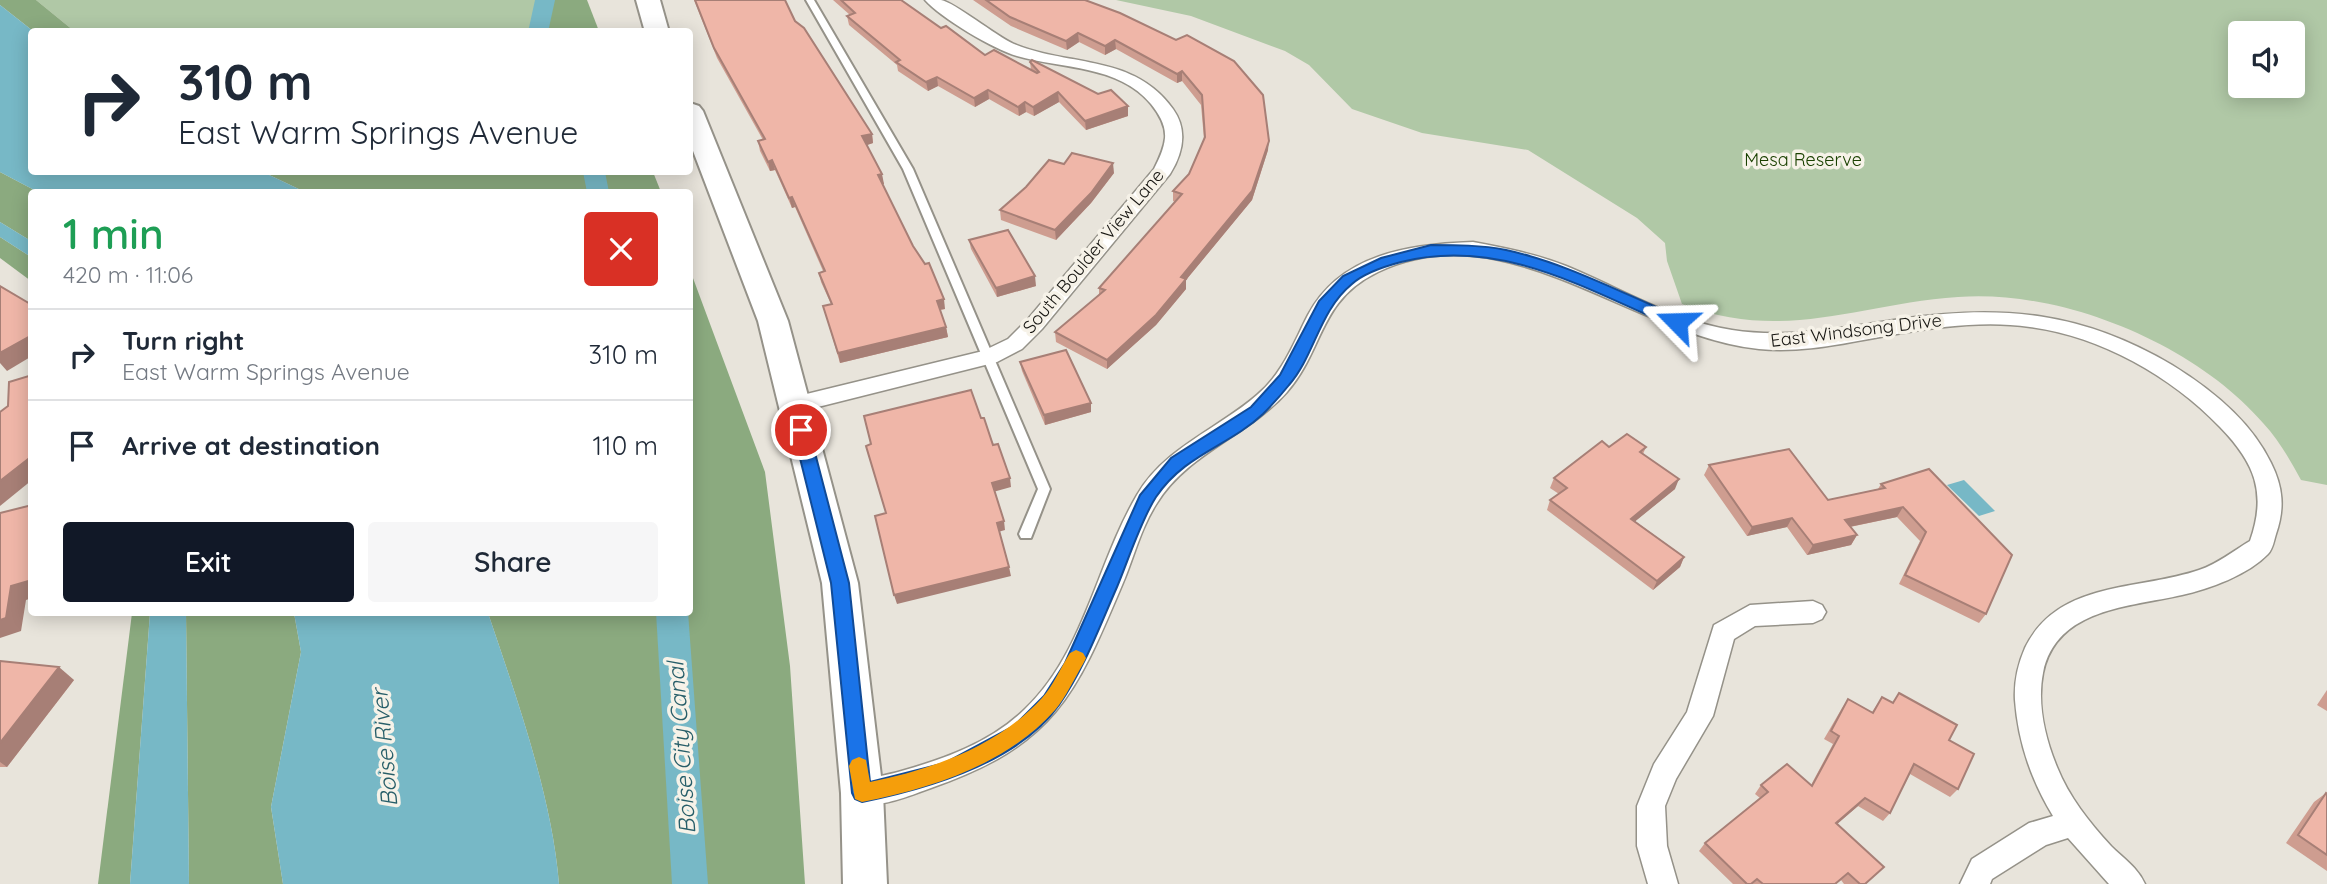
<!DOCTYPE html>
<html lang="en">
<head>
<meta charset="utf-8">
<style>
	:root { --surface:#fff; --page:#f6f6f7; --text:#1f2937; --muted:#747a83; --line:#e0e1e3; --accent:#111827 }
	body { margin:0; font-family:Quicksand,sans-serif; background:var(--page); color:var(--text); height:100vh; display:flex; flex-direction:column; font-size:26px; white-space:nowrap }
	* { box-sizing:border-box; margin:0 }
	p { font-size:23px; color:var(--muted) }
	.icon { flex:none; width:38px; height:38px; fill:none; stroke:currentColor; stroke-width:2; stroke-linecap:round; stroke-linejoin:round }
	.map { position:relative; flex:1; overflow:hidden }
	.panel { position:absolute; left:28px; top:189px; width:665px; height:427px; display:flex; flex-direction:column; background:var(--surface); border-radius:7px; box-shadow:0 4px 18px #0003 }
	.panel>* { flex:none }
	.banner { position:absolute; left:28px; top:28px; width:665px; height:147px; border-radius:7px; box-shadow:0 4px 18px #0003; background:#fff; color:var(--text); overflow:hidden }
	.tools { position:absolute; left:2228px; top:21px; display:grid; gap:14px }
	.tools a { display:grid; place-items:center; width:77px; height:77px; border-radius:7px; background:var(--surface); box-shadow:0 4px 18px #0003; font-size:35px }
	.pin { position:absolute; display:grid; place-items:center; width:60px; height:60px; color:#fff; margin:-30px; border:4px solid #fff; border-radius:50%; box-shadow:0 2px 7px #0007 }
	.me { position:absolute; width:77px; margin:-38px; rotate:292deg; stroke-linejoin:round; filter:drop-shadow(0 0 5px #0008) }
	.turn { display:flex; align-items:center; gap:24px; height:147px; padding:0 35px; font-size:32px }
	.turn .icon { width:91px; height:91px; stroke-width:2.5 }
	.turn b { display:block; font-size:49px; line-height:60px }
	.round { display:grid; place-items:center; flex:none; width:74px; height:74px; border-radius:7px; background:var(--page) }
	.overview { display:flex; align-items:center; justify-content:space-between; height:119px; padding:0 35px }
	h1 { font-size:42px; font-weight:600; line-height:52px; color:#1e9e55 }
	.primary-button { display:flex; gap:14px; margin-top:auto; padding:14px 35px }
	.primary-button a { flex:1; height:80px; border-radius:7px; background:var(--accent); color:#fff; font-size:28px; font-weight:600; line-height:80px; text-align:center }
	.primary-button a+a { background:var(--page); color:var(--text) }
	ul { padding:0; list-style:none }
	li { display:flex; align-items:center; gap:21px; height:91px; padding:0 35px; border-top:2px solid var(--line) }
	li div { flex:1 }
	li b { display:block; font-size:26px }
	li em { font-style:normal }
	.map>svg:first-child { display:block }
	.green { fill:#b0c8a6; fill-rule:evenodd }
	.forest { fill:#8baa7f }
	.water { fill:#77b8c6 }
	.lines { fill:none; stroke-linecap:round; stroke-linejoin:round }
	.canal { fill:#77b8c6; fill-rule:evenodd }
	.lane-casing { stroke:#959289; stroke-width:4 }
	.street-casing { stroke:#959289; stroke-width:3 }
	.secondary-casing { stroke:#959289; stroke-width:4 }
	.lane { fill:#fff; fill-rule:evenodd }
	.street { fill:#fff; fill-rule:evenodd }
	.secondary { fill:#fff; fill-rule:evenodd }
	.wall { fill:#ce9d90 }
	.shaded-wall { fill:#a77f76 }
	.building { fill:#efb6a8; stroke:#a77f76; stroke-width:2 }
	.route { fill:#1a73e8; stroke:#114b97; stroke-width:2 }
	.slow { fill:#f59e0b }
	.labels { text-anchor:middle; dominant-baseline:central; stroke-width:7; stroke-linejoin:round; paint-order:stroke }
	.park-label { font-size:18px; fill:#1a4101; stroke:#f6f2e8 }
	.street-label { font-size:18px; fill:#151410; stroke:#f6f2e8 }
	.near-water-label { font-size:23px; font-style:italic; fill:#275e69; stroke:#f6f2e8 }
</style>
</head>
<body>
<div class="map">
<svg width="2327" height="884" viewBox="0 0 2327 884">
	<rect width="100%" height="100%" fill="#e8e4db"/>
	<g class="green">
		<path d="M36,0H554L533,32L74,31Z"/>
		<path d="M1116,0H2327V485L2301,480C2290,460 2279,440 2263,423C2195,344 2062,289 1958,297C1857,304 1784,343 1682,304L1667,261L1665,243L1637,218L1528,150L1422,133L1352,109L1309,65L1285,51L1191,16ZM2240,33H2292V86H2240Z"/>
	</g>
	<g class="forest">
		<path d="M0,0H36L74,31H33L0,5Z"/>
		<path d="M554,0H587L599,31H534Z"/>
		<path d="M0,172L38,192H32L31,241L0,222Z"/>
		<path d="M263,172H653L661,192H305Z"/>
		<path d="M0,237L31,257V281L0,258Z"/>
		<path d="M690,270L765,472L790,666L805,884H559C552,796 516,696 488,613L690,612Z"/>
		<path d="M132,613H150L130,884H98Z"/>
		<path d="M186,613H294L301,652L271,807L283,884H189Z"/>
	</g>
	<g class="water">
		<path d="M0,5L33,31L32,172H263L305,192H38L0,172Z"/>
		<path d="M0,222L31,241V257L0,237Z"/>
		<path d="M1964,480L1995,511L1979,516L1947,485Z"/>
		<path d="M150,613H186L189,884H130Z"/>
		<path d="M294,613H488C516,696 552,796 559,884H283L271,807L301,652Z"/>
	</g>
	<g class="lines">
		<g class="canal">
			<path d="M535,0H555L548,32H528Z"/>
			<path d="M583,172H605L609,192H587Z"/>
			<path d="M656,612H688L708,884H672Z"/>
		</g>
		<defs>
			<path id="lane" d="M806,0H814L913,169L1050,489L1031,538H1021L1019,534L1038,489L903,169Z"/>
			<g id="street">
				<path d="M925,0C930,0 936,0 941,0C954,2 996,36 1014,44C1070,67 1134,54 1173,109C1188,130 1183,153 1170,174L1042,329L1022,349L997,362L794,413L786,411L783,405L786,399L983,351L1008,339L1028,319L1154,169C1159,159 1164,149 1165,138C1166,125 1159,114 1151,104C1119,65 1062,69 1017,56C993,49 941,18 925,0Z"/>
				<path d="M1473,242C1505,248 1536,254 1566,266C1620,288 1673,321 1732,330C1789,339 1844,327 1901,319C2002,304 2083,312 2172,365C2211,389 2251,421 2271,463C2283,487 2285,508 2276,534C2274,540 2273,549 2268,554C2248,575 2209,589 2182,595C2130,607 2056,608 2043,673C2037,703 2045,738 2057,767C2069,797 2089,822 2111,846C2123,858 2138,868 2145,884H2109L2068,838L2046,845L1992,879L1990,884H1960L1972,859L2029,823L2053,816C2031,780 2018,741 2015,700C2014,681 2018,664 2025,648C2058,580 2138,591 2199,570C2218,564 2233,551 2250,541C2267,493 2255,463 2220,427C2171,376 2100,336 2030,327C1988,321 1945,326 1903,333C1857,340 1807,354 1759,349C1632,336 1507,210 1378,272C1318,301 1325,348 1287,392C1249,435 1188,453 1157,503C1142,526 1135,553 1125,578C1076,694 1057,744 931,788C909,796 874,811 852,802L848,793L852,784C867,778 883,776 898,772C944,759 990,743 1025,709C1084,653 1096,565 1137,495C1164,448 1218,429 1257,395C1283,373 1293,344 1308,315C1340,254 1410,244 1473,242Z"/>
				<path d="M1813,601L1822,605L1826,612L1822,619L1813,623L1755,626L1734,639L1713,716L1676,779L1665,806L1667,846L1678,884H1648L1637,846V806L1654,764L1687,712L1714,625L1750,605Z"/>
			</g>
			<g id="secondary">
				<path d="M636,0H660L669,32H645Z"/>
				<path d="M690,103L699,106L703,111L788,321L858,583L883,793L887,884H843L841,793L822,583L758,321L690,143Z"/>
			</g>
		</defs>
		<use href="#lane" class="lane-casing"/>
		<use href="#street" class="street-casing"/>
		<use href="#secondary" class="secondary-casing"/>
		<use href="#lane" class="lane"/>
		<use href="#street" class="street"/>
		<use href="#secondary" class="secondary"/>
	</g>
	<g class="wall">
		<path d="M694,0H785L795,21L872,134L873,143L867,145L884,184H882L945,309L940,310L946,327L948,337L840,363L823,306L831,304L821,282L819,273L823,271L795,207L792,208L775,170L770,171L760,151L758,141L763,140L717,58Z"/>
		<path d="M833,0H901L941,28L985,55L1031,70L1030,62L1128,116L1086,130L1059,102L1034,116L1026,112L1019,116L989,99L975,107L938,86L928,91L898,71L897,65L849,25L847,16L850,15Z"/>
		<path d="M973,0H1085L1120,13L1268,150L1252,200L1186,280V289L1156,325L1107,369L1056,342L1055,332L1099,295V288L1175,202L1173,201V191L1189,174L1204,139L1201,105L1182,81L1177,83L1116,49L1105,55L1079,42L1067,50L1011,26Z"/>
		<path d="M1064,164L1114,173L1091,203L1056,240L1001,220L1000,210Z"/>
		<path d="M969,240L1036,286L997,297L971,249Z"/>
		<path d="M1020,362L1091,412L1045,425L1022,371Z"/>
		<path d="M1609,447H1646L1643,454L1675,489L1635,521L1684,557L1680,567L1653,590L1547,510L1550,500L1559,494L1550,488L1554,478Z"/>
		<path d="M1709,465L1828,500L1878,489L1881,484L1929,469L1986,614L1979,623L1899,584L1920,541L1897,517L1850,527L1857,535L1851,545L1807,555L1787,527L1747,536L1704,475Z"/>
		<path d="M0,661L74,680L7,767H0Z"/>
		<path d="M2327,690V711L2317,705Z"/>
		<path d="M1899,693L1949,740L1958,789L1950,797L1910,774L1890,813L1883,821L1858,806L1837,824L1884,867L1866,884H1844L1841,880L1836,884H1733L1699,851L1705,843L1760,798L1755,794L1761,785H1811L1833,744L1824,739L1842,708L1848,699L1872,712L1882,697L1892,703Z"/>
		<path d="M2326,793L2327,794V871L2286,843L2314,802Z"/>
	</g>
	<g class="shaded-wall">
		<path d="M1078,33L1079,42L1067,50L1066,41Z"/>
		<path d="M1115,40L1116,49L1105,55V46Z"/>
		<path d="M1182,71V81L1177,83V74Z"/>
		<path d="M937,77L938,86L928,91L926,82Z"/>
		<path d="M988,90L989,99L975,107L974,98Z"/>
		<path d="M1058,92L1059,102L1034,116L1033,107Z"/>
		<path d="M1025,102L1026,112L1019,116L1018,107Z"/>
		<path d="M1128,106V116L1086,130L1085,121Z"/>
		<path d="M872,134L873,143L864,146L862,136Z"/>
		<path d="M1269,141L1268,150L1252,200L1186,280V289L1156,325L1107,369V360L1181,277Z"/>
		<path d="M772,160L775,170L770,171L768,162Z"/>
		<path d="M1113,163L1114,173L1091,203L1056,240L1055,230Z"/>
		<path d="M882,174L884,184L880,185L878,175Z"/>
		<path d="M792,197L795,207L792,208L789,198Z"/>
		<path d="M1035,276L1036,286L997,297L996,288Z"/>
		<path d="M944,299L945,309L938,310L937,301Z"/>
		<path d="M946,327L948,337L840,363L838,353Z"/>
		<path d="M32,335V356L7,371L0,363V353Z"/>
		<path d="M1091,403V412L1045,425L1044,415Z"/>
		<path d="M29,456H32V480L0,506V481Z"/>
		<path d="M1010,478L1011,487L993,492L992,483Z"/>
		<path d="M1679,479L1675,489L1627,528L1631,519Z"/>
		<path d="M1903,507L1897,517L1839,529L1845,520Z"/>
		<path d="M1792,518L1787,527L1747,536L1752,527Z"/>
		<path d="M1004,521L1005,530L998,532L997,523Z"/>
		<path d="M1857,535L1851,545L1807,555L1813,545Z"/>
		<path d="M1684,557L1680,567L1653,590L1657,581Z"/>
		<path d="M1009,567L1011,576L897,604L894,595Z"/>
		<path d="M32,580V598L26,600L21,631L0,638V620L11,586Z"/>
		<path d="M59,667L74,680L7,767L0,762V743Z"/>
		<path d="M1865,798L1858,806L1829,831L1836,823Z"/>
	</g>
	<g class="building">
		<path d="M695,0H785L795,21L804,28L872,134L862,136L882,174L878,175L913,246L925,264L929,263L944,299L937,301L946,327L838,353L823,306L832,304L819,273L825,271L792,197L789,198L772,160L768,162L758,141L765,139L714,48Z"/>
		<path d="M841,0H901L941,28L946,26L985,55L994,50L1037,73L1039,72L1030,62L1032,60L1098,94L1111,90L1128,106L1085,121L1058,92L1033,107L1025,102L1018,107L988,90L974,98L937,77L926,82L896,62L900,60L847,16L855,13Z"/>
		<path d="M986,0H1085L1120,13L1176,40L1187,35L1234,61L1263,95L1269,141L1252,191L1181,277L1186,279L1156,315L1107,360L1055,332L1105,290L1099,288L1182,194L1173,191L1189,174L1205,137L1202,95L1182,71L1177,74L1115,40L1105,46L1078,33L1066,41L1010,17Z"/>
		<path d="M1072,153L1113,163L1091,193L1055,230L1000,210L1026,187L1049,160L1064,164Z"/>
		<path d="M1008,230L1035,276L996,288L969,240Z"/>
		<path d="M0,286L32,305V335L0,353Z"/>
		<path d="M1066,350L1091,403L1044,415L1020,362Z"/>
		<path d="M32,375V456L0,481V412L8,406L9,382Z"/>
		<path d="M971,390L981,418H984L993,445L998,444L1010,478L992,483L1004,521L997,523L1009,567L894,595L875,516L886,513L866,446L871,444L864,416Z"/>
		<path d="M1627,434L1646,447L1640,452L1679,479L1631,519L1684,557L1657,581L1550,500L1567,488L1554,478L1602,441L1609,447Z"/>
		<path d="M1789,449L1828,500L1885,488L1881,484L1929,469L2012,555L1986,614L1905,575L1926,532L1903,507L1845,520L1857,535L1813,545L1792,518L1752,527L1709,465Z"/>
		<path d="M32,505V580L11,586L6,618L0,620V513Z"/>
		<path d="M0,661L59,667L0,743Z"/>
		<path d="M1899,693L1957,725L1949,740L1974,754L1958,789L1914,764L1890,813L1865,798L1836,823L1884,867L1865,884H1860L1848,873L1835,884H1763L1757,879L1751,884H1747L1705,843L1768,792L1761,785L1787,764L1812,786L1839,736L1831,731L1848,699L1873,713L1882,697L1893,703Z"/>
		<path d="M2326,793L2327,794V855L2298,835Z"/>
	</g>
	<path class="route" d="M1431,245C1456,245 1481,245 1506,250C1567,263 1625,295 1682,318L1684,322L1677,327L1672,326C1584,288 1499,237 1401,262C1386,266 1364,273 1352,284C1319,311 1315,355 1289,385C1281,395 1272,405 1263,414C1229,446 1185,454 1156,497C1141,520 1128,561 1117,587C1099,628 1084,669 1059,705C1019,762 926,789 862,802L855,799L852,793L831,583L793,430L795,426L801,425L809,430L849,583L870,782L945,763L1014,726L1044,696L1065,663L1140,495L1171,458L1251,407L1280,375L1319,301L1343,276L1381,258Z"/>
	<path class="slow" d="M1076,650L1083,653L1086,658L1083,664C1074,679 1066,697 1055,710C1006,765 932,788 862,802L855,799L849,766L852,760L859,757L866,760L870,782C933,769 997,747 1042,698C1053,686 1061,667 1070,653Z"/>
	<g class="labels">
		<g class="park-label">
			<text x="1803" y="159">Mesa Reserve</text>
		</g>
		<g class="street-label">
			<text transform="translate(1093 251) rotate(-50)">South Boulder View Lane</text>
			<text transform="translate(1856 330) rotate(-7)">East Windsong Drive</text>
		</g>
		<g class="near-water-label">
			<text transform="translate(384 748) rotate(-95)">Boise River</text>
			<text transform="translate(681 748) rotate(-94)">Boise City Canal</text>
		</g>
	</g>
</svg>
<div class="tools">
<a><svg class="icon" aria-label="sound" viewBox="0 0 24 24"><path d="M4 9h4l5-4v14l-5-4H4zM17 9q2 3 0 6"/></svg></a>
</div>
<div class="pin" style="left:801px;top:430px;background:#d93025"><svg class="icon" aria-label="arrive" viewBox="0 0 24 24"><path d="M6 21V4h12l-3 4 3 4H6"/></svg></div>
<svg class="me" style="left:1677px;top:322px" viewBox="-20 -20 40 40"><path d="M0-17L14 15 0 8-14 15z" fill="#1a73e8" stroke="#fff" stroke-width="4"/></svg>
<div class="banner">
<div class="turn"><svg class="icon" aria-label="right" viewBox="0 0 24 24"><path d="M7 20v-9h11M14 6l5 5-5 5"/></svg><div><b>310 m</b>East Warm Springs Avenue</div></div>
</div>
<section class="panel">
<div class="overview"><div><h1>1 min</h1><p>420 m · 11:06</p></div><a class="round" style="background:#d93025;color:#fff"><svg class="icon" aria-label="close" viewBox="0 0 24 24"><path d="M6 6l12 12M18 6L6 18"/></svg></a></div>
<ul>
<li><svg class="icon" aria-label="right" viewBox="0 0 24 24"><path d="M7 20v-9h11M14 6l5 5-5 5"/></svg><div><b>Turn right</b><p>East Warm Springs Avenue</p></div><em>310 m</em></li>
<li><svg class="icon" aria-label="arrive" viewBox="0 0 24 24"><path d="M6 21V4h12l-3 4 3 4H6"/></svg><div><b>Arrive at destination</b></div><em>110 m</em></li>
</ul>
<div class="primary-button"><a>Exit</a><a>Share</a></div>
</section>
</div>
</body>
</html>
